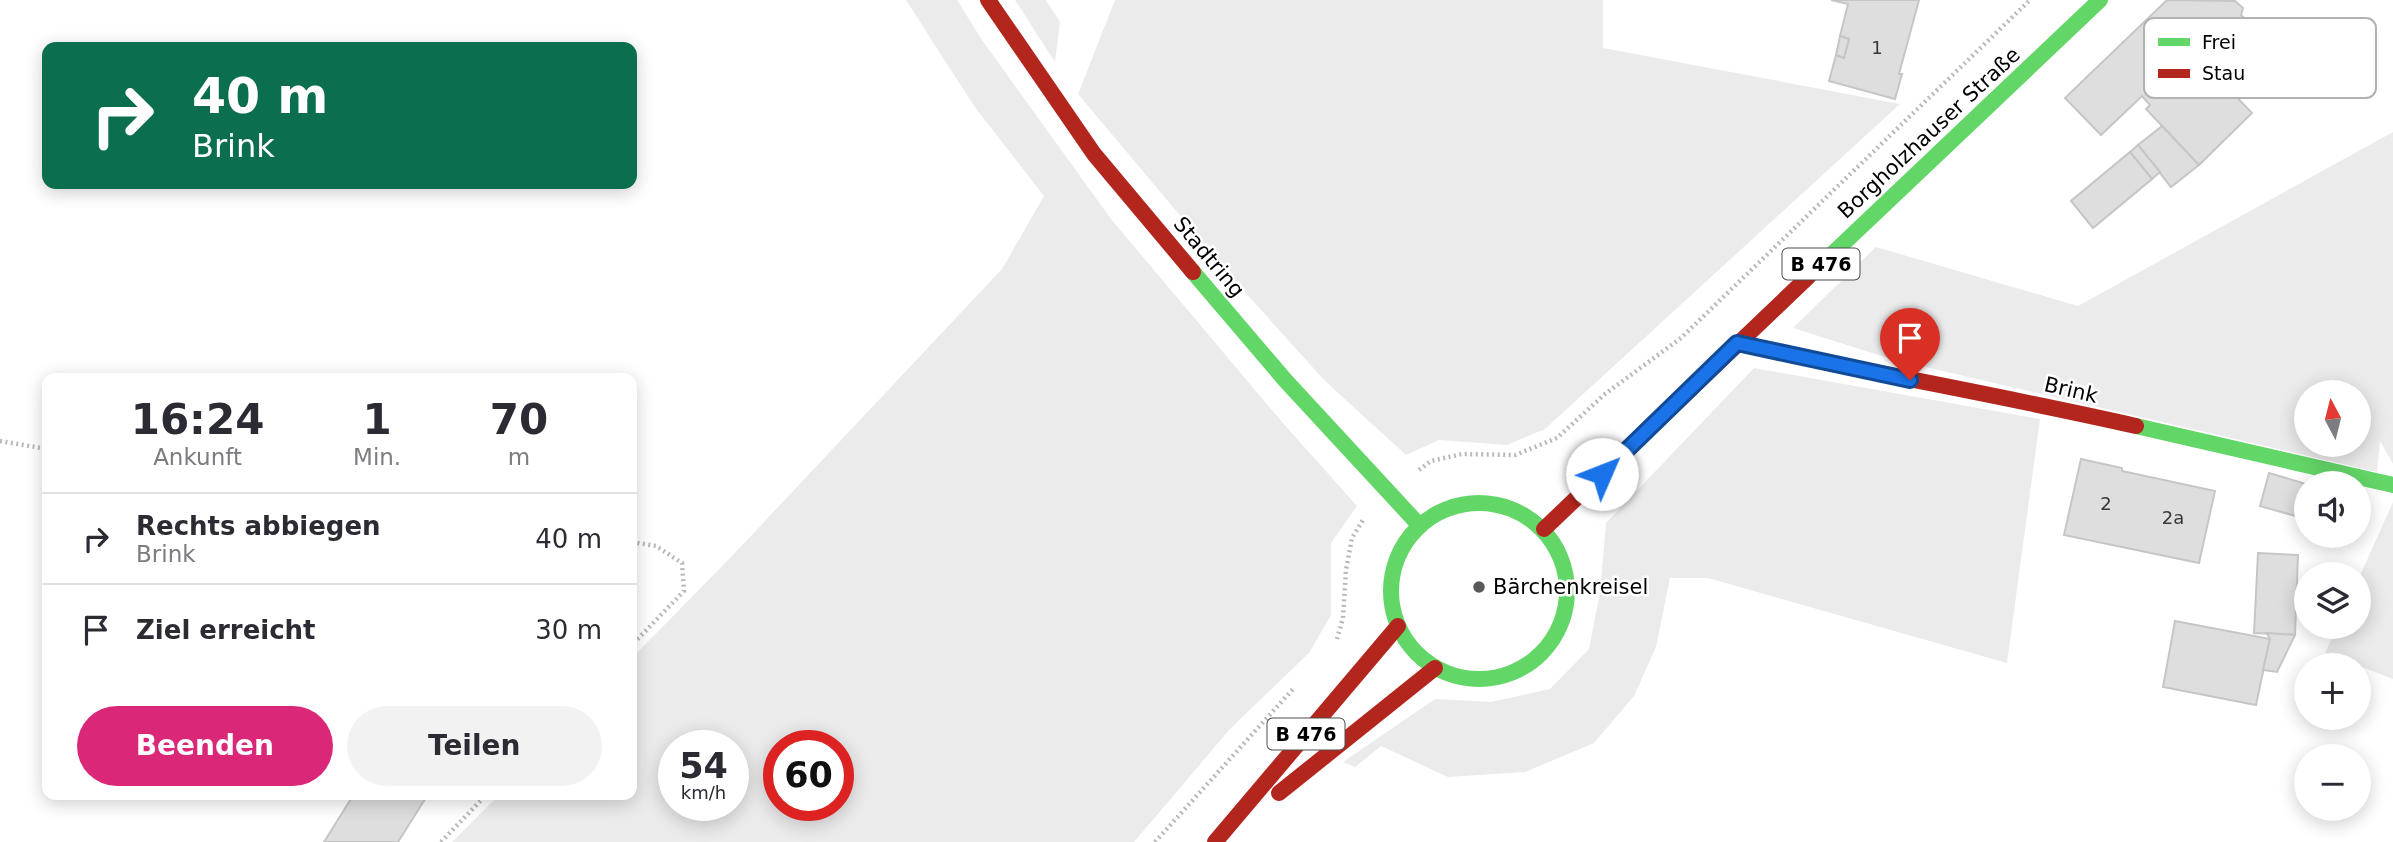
<!DOCTYPE html>
<html lang="de">
<head>
<meta charset="utf-8">
<style>
	:root { --surface:#fff; --page:#f2f2f3; --text:#2b2b33; --muted:#7c7c81; --line:#e1e1e2; --accent:#db2777 }
	body { margin:0; font-family:"DejaVu Sans",sans-serif; background:var(--page); color:var(--text); height:100vh; display:flex; flex-direction:column; font-size:26px; white-space:nowrap }
	* { box-sizing:border-box; margin:0 }
	p { font-size:23px; color:var(--muted) }
	.icon { flex:none; width:38px; height:38px; fill:none; stroke:currentColor; stroke-width:2; stroke-linecap:round; stroke-linejoin:round }
	.map { position:relative; flex:1; overflow:hidden }
	.side { position:absolute; left:42px; top:373px; width:595px; height:427px; display:flex; flex-direction:column; background:var(--surface); border-radius:14px; box-shadow:0 4px 18px #0003 }
	.side>* { flex:none }
	.top-card { position:absolute; left:42px; top:42px; width:595px; height:147px; border-radius:14px; box-shadow:0 4px 18px #0003; background:#0b6e4f; color:#fff; overflow:hidden }
	.needle { width:46px; rotate:353deg }
	.fabs { position:absolute; left:2294px; top:380px; display:grid; gap:14px }
	.fabs a { display:grid; place-items:center; width:77px; height:77px; border-radius:50%; background:var(--surface); box-shadow:0 4px 18px #0003; font-size:35px }
	.speed { position:absolute; left:658px; top:730px; display:flex; gap:14px; font-size:35px; font-weight:700; text-align:center }
	.speed>* { display:grid; place-content:center; width:91px; height:91px; border-radius:50%; background:var(--surface); box-shadow:0 4px 18px #0003; line-height:1 }
	.speed small { font-size:18px; font-weight:400 }
	.speed .limit { border:10px solid #d22; background:#fff; color:#111 }
	.pin { position:absolute; display:grid; place-items:center; width:60px; height:60px; color:#fff; margin:-72px -30px; border-radius:50% 50% 50% 0; rotate:-45deg; box-shadow:0 0 7px #0007 }
	.pin .icon { rotate:45deg }
	.me { position:absolute; width:77px; margin:-38px; rotate:46deg; stroke-linejoin:round; filter:drop-shadow(0 0 5px #0008) }
	.turn { display:flex; align-items:center; gap:24px; height:147px; padding:0 35px; font-size:32px }
	.turn .icon { width:91px; height:91px; stroke-width:2.5 }
	.turn b { display:block; font-size:49px; line-height:60px }
	.eta { display:flex; justify-content:space-evenly; align-items:center; height:119px; text-align:center }
	.eta b { font-size:42px; font-weight:600; line-height:49px }
	.cta { display:flex; gap:14px; margin-top:auto; padding:14px 35px }
	.cta a { flex:1; height:80px; border-radius:42px; background:var(--accent); color:#fff; font-size:28px; font-weight:600; line-height:80px; text-align:center }
	.cta a+a { background:var(--page); color:var(--text) }
	ul { padding:0; list-style:none }
	li { display:flex; align-items:center; gap:21px; height:91px; padding:0 35px; border-top:2px solid var(--line) }
	li div { flex:1 }
	li b { display:block; font-size:26px }
	li em { font-style:normal }
	.map>svg:first-child { display:block }
	.green { fill:#ebebeb; fill-rule:evenodd }
	.building { fill:#dedede; stroke:#c6c6c6; stroke-width:2 }
	.lines { fill:none; stroke-linecap:round; stroke-linejoin:round }
	.path { stroke:#b9b9b9; stroke-width:4.5; stroke-dasharray:2 3.5; stroke-linecap:butt }
	.fast { stroke:#63d668; stroke-width:16 }
	.jam { stroke:#b3261e; stroke-width:16 }
	.route-casing { stroke:#114b97; stroke-width:18 }
	.route { stroke:#1a73e8; stroke-width:12 }
	.poi-dot { fill:#595959; stroke:#fff; stroke-width:2.5 }
	.labels { text-anchor:middle; dominant-baseline:central; stroke-width:5; stroke-linejoin:round; paint-order:stroke }
	.number-label { font-size:18px; fill:#383838 }
	.shield { fill:#fff; stroke:#4c4c4c; stroke-width:2 }
	.shield-label { font-size:19px; font-weight:bold; fill:#000 }
	.street-label { font-size:21px; fill:#000; stroke:#fff }
	.poi-label { font-size:21px; fill:#000; stroke:#fff; text-anchor:start }
	.key { fill:#fff; stroke:#b2b2b2; stroke-width:2 }
	.key-label { font-size:19px; fill:#000 }
</style>
</head>
<body>
<div class="map">
<svg width="2393" height="842" viewBox="0 0 2393 842">
	<rect width="100%" height="100%" fill="#fff"/>
	<g class="green">
		<path d="M906,0H957L982,40L1111,219L1282,422L1357,506L1331,543V615L1309,653L1230,729L1134,842H452L499,795L632,794V658L731,557L1002,269L1044,196L974,106ZM674,746H733V805H674ZM779,746H838V805H779Z"/>
		<path d="M1015,0H1046L1060,22L1055,62Z"/>
		<path d="M1115,0H1603V48L1900,104L1545,429L1507,445L1439,440L1406,455L1325,381L1235,281L1078,94Z"/>
		<path d="M2393,132V464L2380,441L2377,472L1891,359L1793,328L1876,247L2078,306ZM2306,392H2359V444H2306Z"/>
		<path d="M1754,368L2040,419L2007,663L1708,578H1670L1656,647L1634,696L1594,743L1525,772L1448,777L1381,746L1355,767L1343,762L1435,699L1491,702L1550,689L1589,649L1600,592L1606,523Z"/>
		<path d="M2393,502V679L2325,653L2337,627L2359,626V578Z"/>
	</g>
	<g class="building">
		<path d="M1831,0H1919L1899,74H1902L1895,99L1829,81L1836,55L1844,58L1849,39L1840,36L1848,4Z"/>
		<path d="M2167,0L2235,1L2243,8L2241,15L2243,17L2200,59L2252,113L2199,165L2146,109L2150,105L2142,96L2101,135L2065,98Z"/>
		<path d="M1840,36L1849,39L1844,58L1836,55Z"/>
		<path d="M2162,126L2199,165L2171,187L2138,145Z"/>
		<path d="M2138,145L2160,172L2152,179L2130,152Z"/>
		<path d="M2130,152L2152,179L2093,228L2071,201Z"/>
		<path d="M2081,459L2122,468V471L2215,491L2199,563L2064,535Z"/>
		<path d="M2269,473L2306,484V519L2260,506Z"/>
		<path d="M2258,553L2298,555L2295,635L2254,633Z"/>
		<path d="M2175,621L2270,639L2256,705L2163,687Z"/>
		<path d="M2267,633L2295,635L2277,672L2263,670L2270,639Z"/>
		<path d="M354,794H425L427,796L398,842H324Z"/>
	</g>
	<g class="lines">
		<g class="path">
			<path d="M0,441L47,449"/>
			<path d="M1419,470L1431,461L1462,454L1515,455L1557,438L1605,394L1681,338L2030,0"/>
			<path d="M632,542L656,546L682,563L684,591L632,645"/>
			<path d="M1337,639L1343,618L1346,570L1352,538L1363,520"/>
			<path d="M441,842L487,794"/>
			<path d="M1155,842L1293,689"/>
		</g>
		<g class="fast">
			<path d="M1193,272L1285,380L1420,526"/>
			<path d="M1808,277L2100,0"/>
			<path d="M2136,426L2393,485"/>
			<circle cx="1479" cy="591" r="88"/>
		</g>
		<g class="jam">
			<path d="M988,0L1094,154L1193,272"/>
			<path d="M1737,343C1870,373 2004,396 2136,426"/>
			<path d="M1544,529L1808,277"/>
			<path d="M1279,793L1435,668"/>
			<path d="M1215,842L1398,626"/>
		</g>
	</g>
	<g class="lines">
		<defs>
			<path id="route" d="M1602,474L1737,343L1910,380"/>
		</defs>
		<use href="#route" class="route-casing"/>
		<use href="#route" class="route"/>
	</g>
	<circle class="poi-dot" cx="1479" cy="587" r="7"/>
	<g class="labels">
		<g class="number-label">
			<text x="1877" y="47">1</text>
			<text x="2106" y="503">2</text>
			<text x="2173" y="517">2a</text>
		</g>
		<g class="shield">
			<rect x="1782.5" y="248.5" width="77" height="31" rx="5"/>
			<rect x="1267.5" y="718.5" width="77" height="31" rx="5"/>
		</g>
		<g class="shield-label">
			<text x="1821" y="264">B 476</text>
			<text x="1306" y="734">B 476</text>
		</g>
		<g class="street-label">
			<text transform="translate(1929 133) rotate(-43)">Borgholzhauser Straße</text>
			<text transform="translate(1209 257) rotate(50)">Stadtring</text>
			<text transform="translate(2071 390) rotate(13)">Brink</text>
		</g>
		<g class="poi-label">
			<text x="1493" y="587">Bärchenkreisel</text>
		</g>
	</g>
	<rect x="2144" y="18" width="232" height="80" rx="10" class="key"/>
	<rect x="2158" y="38" width="32" height="8" fill="#63d668"/>
	<rect x="2158" y="69" width="32" height="9" fill="#b3261e"/>
	<g class="key-label">
		<text x="2202" y="49">Frei</text>
		<text x="2202" y="80">Stau</text>
	</g>
</svg>
<div class="fabs">
<a><svg class="needle" viewBox="-14 -14 28 28"><path d="M0-13l5 13h-10z" fill="#e53935"/><path d="M0 13l5-13h-10z" fill="#7c7c81"/></svg></a>
<a><svg class="icon" aria-label="sound" viewBox="0 0 24 24"><path d="M4 9h4l5-4v14l-5-4H4zM17 9q2 3 0 6"/></svg></a>
<a><svg class="icon" aria-label="layers" viewBox="0 0 24 24"><path d="M12 4l9 5-9 5-9-5zM3 14l9 5 9-5"/></svg></a>
<a>+</a>
<a>−</a>
</div>
<div class="speed"><div>54<small>km/h</small></div><div class="limit">60</div></div>
<div class="pin" style="left:1910px;top:380px;background:#d93025"><svg class="icon" aria-label="arrive" viewBox="0 0 24 24"><path d="M6 21V4h12l-3 4 3 4H6"/></svg></div>
<svg class="me" style="left:1602px;top:474px" viewBox="-20 -20 40 40"><circle r="19" fill="#fff"/><path d="M0-13L10 11 0 6-10 11z" fill="#1a73e8"/></svg>
<div class="top-card">
<div class="turn"><svg class="icon" aria-label="right" viewBox="0 0 24 24"><path d="M7 20v-9h11M14 6l5 5-5 5"/></svg><div><b>40 m</b>Brink</div></div>
</div>
<section class="side">
<div class="eta">
<div><b>16:24</b><p>Ankunft</p></div>
<div><b>1</b><p>Min.</p></div>
<div><b>70</b><p>m</p></div>
</div>
<ul>
<li><svg class="icon" aria-label="right" viewBox="0 0 24 24"><path d="M7 20v-9h11M14 6l5 5-5 5"/></svg><div><b>Rechts abbiegen</b><p>Brink</p></div><em>40 m</em></li>
<li><svg class="icon" aria-label="arrive" viewBox="0 0 24 24"><path d="M6 21V4h12l-3 4 3 4H6"/></svg><div><b>Ziel erreicht</b></div><em>30 m</em></li>
</ul>
<div class="cta"><a>Beenden</a><a>Teilen</a></div>
</section>
</div>
</body>
</html>
